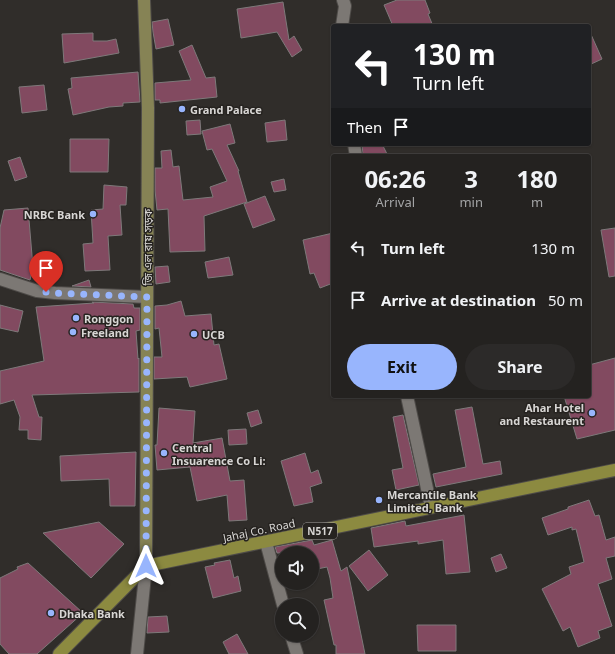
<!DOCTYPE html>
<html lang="en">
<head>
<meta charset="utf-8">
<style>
	:root { --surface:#242220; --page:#2c2a29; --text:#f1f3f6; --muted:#a3a4a5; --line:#413f3e; --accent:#98b5fd }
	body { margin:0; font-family:"Noto Sans","Noto Sans Bengali",sans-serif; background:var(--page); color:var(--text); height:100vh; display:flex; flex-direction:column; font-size:15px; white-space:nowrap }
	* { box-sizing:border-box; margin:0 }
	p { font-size:13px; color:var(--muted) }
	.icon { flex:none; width:22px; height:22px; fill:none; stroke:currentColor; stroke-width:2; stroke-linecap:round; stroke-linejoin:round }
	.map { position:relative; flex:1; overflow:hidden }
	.side { position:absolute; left:331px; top:154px; width:260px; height:244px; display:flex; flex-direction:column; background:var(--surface); border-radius:4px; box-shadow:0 1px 3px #0004,0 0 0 1px var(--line) }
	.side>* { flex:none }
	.banner { position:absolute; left:331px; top:24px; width:260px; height:122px; border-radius:4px; box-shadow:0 1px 3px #0004,0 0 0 1px var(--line); background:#202124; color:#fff; overflow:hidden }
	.tools { position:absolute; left:275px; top:546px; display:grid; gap:8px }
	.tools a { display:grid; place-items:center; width:44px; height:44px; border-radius:50%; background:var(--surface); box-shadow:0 1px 3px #0004,0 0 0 1px var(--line); font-size:20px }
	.pin { position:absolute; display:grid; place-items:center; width:34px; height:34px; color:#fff; margin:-41px -17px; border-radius:50% 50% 50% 0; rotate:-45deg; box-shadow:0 0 4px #0007 }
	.pin .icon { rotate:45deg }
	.me { position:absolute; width:44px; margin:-22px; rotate:0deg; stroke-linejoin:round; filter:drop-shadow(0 0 3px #0008) }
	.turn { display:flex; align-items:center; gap:14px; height:84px; padding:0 16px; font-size:18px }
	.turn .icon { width:52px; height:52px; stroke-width:2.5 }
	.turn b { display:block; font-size:28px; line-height:34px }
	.then { display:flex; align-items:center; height:38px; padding:0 16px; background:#0003; gap:8px; font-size:15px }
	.eta { display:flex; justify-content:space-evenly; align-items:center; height:68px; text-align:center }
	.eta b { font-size:24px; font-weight:700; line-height:28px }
	.cta { display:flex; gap:8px; margin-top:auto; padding:8px 16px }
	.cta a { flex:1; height:46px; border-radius:24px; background:var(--accent); color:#111; font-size:16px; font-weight:700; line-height:46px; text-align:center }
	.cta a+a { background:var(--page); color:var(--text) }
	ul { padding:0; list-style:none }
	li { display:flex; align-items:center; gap:12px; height:52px; padding:0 16px }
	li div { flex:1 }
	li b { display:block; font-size:15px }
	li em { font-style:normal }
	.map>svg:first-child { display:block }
	.building { fill:#824a60; stroke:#7e797a }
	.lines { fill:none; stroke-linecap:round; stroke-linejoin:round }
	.minor-casing { stroke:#4e4b48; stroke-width:14 }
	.major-casing { stroke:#4e4b48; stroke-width:14 }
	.highway-casing { stroke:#4e4b48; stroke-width:14 }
	.minor { stroke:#7c7874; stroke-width:12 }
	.major { stroke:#868355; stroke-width:12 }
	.highway { stroke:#8c8a40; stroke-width:12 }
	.route { stroke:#98b5fd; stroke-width:7; stroke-dasharray:0 12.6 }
	.poi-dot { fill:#98b5fd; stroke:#262320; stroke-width:1.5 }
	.labels { text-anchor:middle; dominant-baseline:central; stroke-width:3; stroke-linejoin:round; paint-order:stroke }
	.shield { fill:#262320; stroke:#a3a09e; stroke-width:1 }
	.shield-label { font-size:10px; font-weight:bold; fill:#d8d6d4 }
	.poi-label { font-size:11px; font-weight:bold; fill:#d8d6d4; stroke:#262320; text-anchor:start }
	.street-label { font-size:11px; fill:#d8d6d4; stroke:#262320 }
</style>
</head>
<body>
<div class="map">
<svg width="615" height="654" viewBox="0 0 615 654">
	<rect width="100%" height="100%" fill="#302d2a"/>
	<g class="building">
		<path d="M397,0H425L430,13L428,14L433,26H393L384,5Z"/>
		<path d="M283,2L289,40L294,36L302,50L292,57L277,32L241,38L237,9Z"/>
		<path d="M168,19L174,45L156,49L153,32L152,22Z"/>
		<path d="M589,30L602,59L589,65Z"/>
		<path d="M93,33V41H107L116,39L119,53L64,63L62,34Z"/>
		<path d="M192,45L206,78L215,77L217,97L160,103V100H155V83L191,80L179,51Z"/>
		<path d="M138,72L140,102L123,103V106L109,107L73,115L68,89L72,88L71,78Z"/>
		<path d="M44,85L47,110L22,113L19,87Z"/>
		<path d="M200,120L201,134L187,135L186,121Z"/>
		<path d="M285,120L287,140L267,142L265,123Z"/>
		<path d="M230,124L235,143L227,145L239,171H238L247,202L204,216L205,251L170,252L168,209L157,210L155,190V168H162L161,151L171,150L173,167L179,166L183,200L213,197L210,187L227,181L212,149L207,150L202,131Z"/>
		<path d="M70,139H109L108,172H70Z"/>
		<path d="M362,144H382L388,156H363Z"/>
		<path d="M20,157L27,177L15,181L8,161Z"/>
		<path d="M284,179L286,190L274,192L271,182Z"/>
		<path d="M104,185L127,187L126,205H120L122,235L108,236L110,270L85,271L83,244L93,243L91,210L103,209Z"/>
		<path d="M265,196L275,220L253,228L244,204Z"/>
		<path d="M28,208L33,267L30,280L0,270V228L4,210Z"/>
		<path d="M615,228V276L609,277L601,230Z"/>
		<path d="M333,233V283L320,288L314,273L310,274L303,240Z"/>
		<path d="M229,257L233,275L208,278L205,262Z"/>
		<path d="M168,266L170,282L156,284L155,267Z"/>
		<path d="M89,280L91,287L72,286Z"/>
		<path d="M181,301L185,316L211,314L214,345L219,344L227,379L190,387L187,377L154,379V357H162L159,328L155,329V306L167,305Z"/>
		<path d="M92,302L133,304L134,308H140V330L136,331L138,359L139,358V392L32,395L39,417H42L41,440L28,439V430H19L20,417L14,400L0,404V371L44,361L36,307L94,303Z"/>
		<path d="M0,305L23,311L18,332L0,328Z"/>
		<path d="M615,358V430L577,439L564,396H589V365Z"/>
		<path d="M472,407L483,464L500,461L502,474L436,487L433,474L466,467L455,410Z"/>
		<path d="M159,408L195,411L193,443L222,438L230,481L244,480L247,520L229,521L227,495L197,501L190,467L157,470L155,445H157Z"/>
		<path d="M258,410L262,423L251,427L247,413Z"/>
		<path d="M403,415L419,485L396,490L392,470L403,468L393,417Z"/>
		<path d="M246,429L247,444L229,445L228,430Z"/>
		<path d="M136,452L135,506H110L109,479L61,481L60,456Z"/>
		<path d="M305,453L311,473L318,470L322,483L310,487L313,502L294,506L281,461Z"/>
		<path d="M589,500L595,516L599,515L606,540L615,537V556L606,558L612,579L598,584L612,626L598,631L600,638L578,647L570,627L563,631L542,589L571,574L569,567L584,562L576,529L572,530V527L548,535L542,518L568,509V507Z"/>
		<path d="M464,515L470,572L446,574L443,540L418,544V541L374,547L371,528L405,521L406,526Z"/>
		<path d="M99,522L124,544L91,578L43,533Z"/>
		<path d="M312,540L314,545L332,540L341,571L347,567L365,654H336V645H334L324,600L333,598L330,578L327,567L312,570V553H277L275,547Z"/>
		<path d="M369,550L388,575L368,591L349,566Z"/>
		<path d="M501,554L507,568L496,572L491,558Z"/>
		<path d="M230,560L234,578L238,576L241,591L213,598L205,567L215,565L214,563Z"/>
		<path d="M28,563L83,613L37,654H9L0,644V578L18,569L17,567Z"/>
		<path d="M167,616L169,632L147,633L148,617Z"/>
		<path d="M417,625H456V651H418Z"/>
		<path d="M237,634L248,654H229L223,642Z"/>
	</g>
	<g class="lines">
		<defs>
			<g id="minor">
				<path d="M342,26L345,6L343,0"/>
				<path d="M354,144L356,156"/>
				<path d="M0,279L37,291L55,293L147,297"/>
				<path d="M407,396L431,507"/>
				<path d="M266,542L283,605"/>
				<path d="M291,635L297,654"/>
				<path d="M137,654L146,566"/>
			</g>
			<path id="major" d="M144,0L148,108L146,566"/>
			<path id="highway" d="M59,654L146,566L615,470"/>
		</defs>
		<use href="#minor" class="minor-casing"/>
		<use href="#major" class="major-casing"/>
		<use href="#highway" class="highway-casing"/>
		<use href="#minor" class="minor"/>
		<use href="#major" class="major"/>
		<use href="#highway" class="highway"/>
	</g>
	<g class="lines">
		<path class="route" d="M46,292L55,293L147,297L146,566"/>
	</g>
	<g class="poi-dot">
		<circle cx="182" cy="109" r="4"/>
		<circle cx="93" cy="214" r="4"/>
		<circle cx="76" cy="318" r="4"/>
		<circle cx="73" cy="332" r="4"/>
		<circle cx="194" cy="334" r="4"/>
		<circle cx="592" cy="413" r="4"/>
		<circle cx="164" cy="453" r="4"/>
		<circle cx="379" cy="500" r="4"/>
		<circle cx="51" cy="613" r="4"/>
	</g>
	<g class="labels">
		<rect class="shield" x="303" y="523" width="34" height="16" rx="3"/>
		<g class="shield-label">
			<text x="320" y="531">N517</text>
		</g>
		<g class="poi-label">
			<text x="190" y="109">Grand Palace</text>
			<text x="85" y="214" text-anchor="end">NRBC Bank</text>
			<text x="84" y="318">Ronggon</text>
			<text x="81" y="332">Freeland</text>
			<text x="202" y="334">UCB</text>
			<text x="584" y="407" text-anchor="end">Ahar Hotel<tspan x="584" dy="13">and Restaurent</tspan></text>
			<text x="172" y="447">Central<tspan x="172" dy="13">Insuarence Co Li:</tspan></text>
			<text x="387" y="494">Mercantile Bank<tspan x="387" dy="13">Limited, Bank</tspan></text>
			<text x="59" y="613">Dhaka Bank</text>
		</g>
		<g class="street-label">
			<text transform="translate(147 247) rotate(-90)">জি এল রায় সড়ক</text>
			<text transform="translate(259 530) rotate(-12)">Jahaj Co. Road</text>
		</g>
	</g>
</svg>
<div class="tools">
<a><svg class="icon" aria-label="sound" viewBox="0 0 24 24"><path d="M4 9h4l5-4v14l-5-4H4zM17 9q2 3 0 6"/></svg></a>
<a><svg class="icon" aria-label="search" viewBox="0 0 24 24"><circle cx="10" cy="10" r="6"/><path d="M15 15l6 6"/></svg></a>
</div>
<div class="pin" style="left:46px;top:292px;background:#d93025"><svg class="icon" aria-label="arrive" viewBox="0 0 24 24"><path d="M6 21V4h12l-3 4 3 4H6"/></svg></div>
<svg class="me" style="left:146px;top:566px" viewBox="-20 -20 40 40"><path d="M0-17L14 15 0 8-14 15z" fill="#98b5fd" stroke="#fff" stroke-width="4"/></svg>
<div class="banner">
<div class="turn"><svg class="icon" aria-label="left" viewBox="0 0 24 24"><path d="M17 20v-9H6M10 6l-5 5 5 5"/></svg><div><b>130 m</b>Turn left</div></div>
<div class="then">Then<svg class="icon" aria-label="arrive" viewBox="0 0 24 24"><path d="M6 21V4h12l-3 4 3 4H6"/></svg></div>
</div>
<section class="side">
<div class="eta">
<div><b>06:26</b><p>Arrival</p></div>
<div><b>3</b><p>min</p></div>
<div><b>180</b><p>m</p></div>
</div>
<ul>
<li><svg class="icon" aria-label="left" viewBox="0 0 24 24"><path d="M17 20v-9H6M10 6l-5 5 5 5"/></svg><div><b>Turn left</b></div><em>130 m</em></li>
<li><svg class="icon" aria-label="arrive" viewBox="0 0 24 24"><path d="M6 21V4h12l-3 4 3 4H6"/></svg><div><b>Arrive at destination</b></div><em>50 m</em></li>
</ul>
<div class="cta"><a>Exit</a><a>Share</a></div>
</section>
</div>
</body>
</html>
